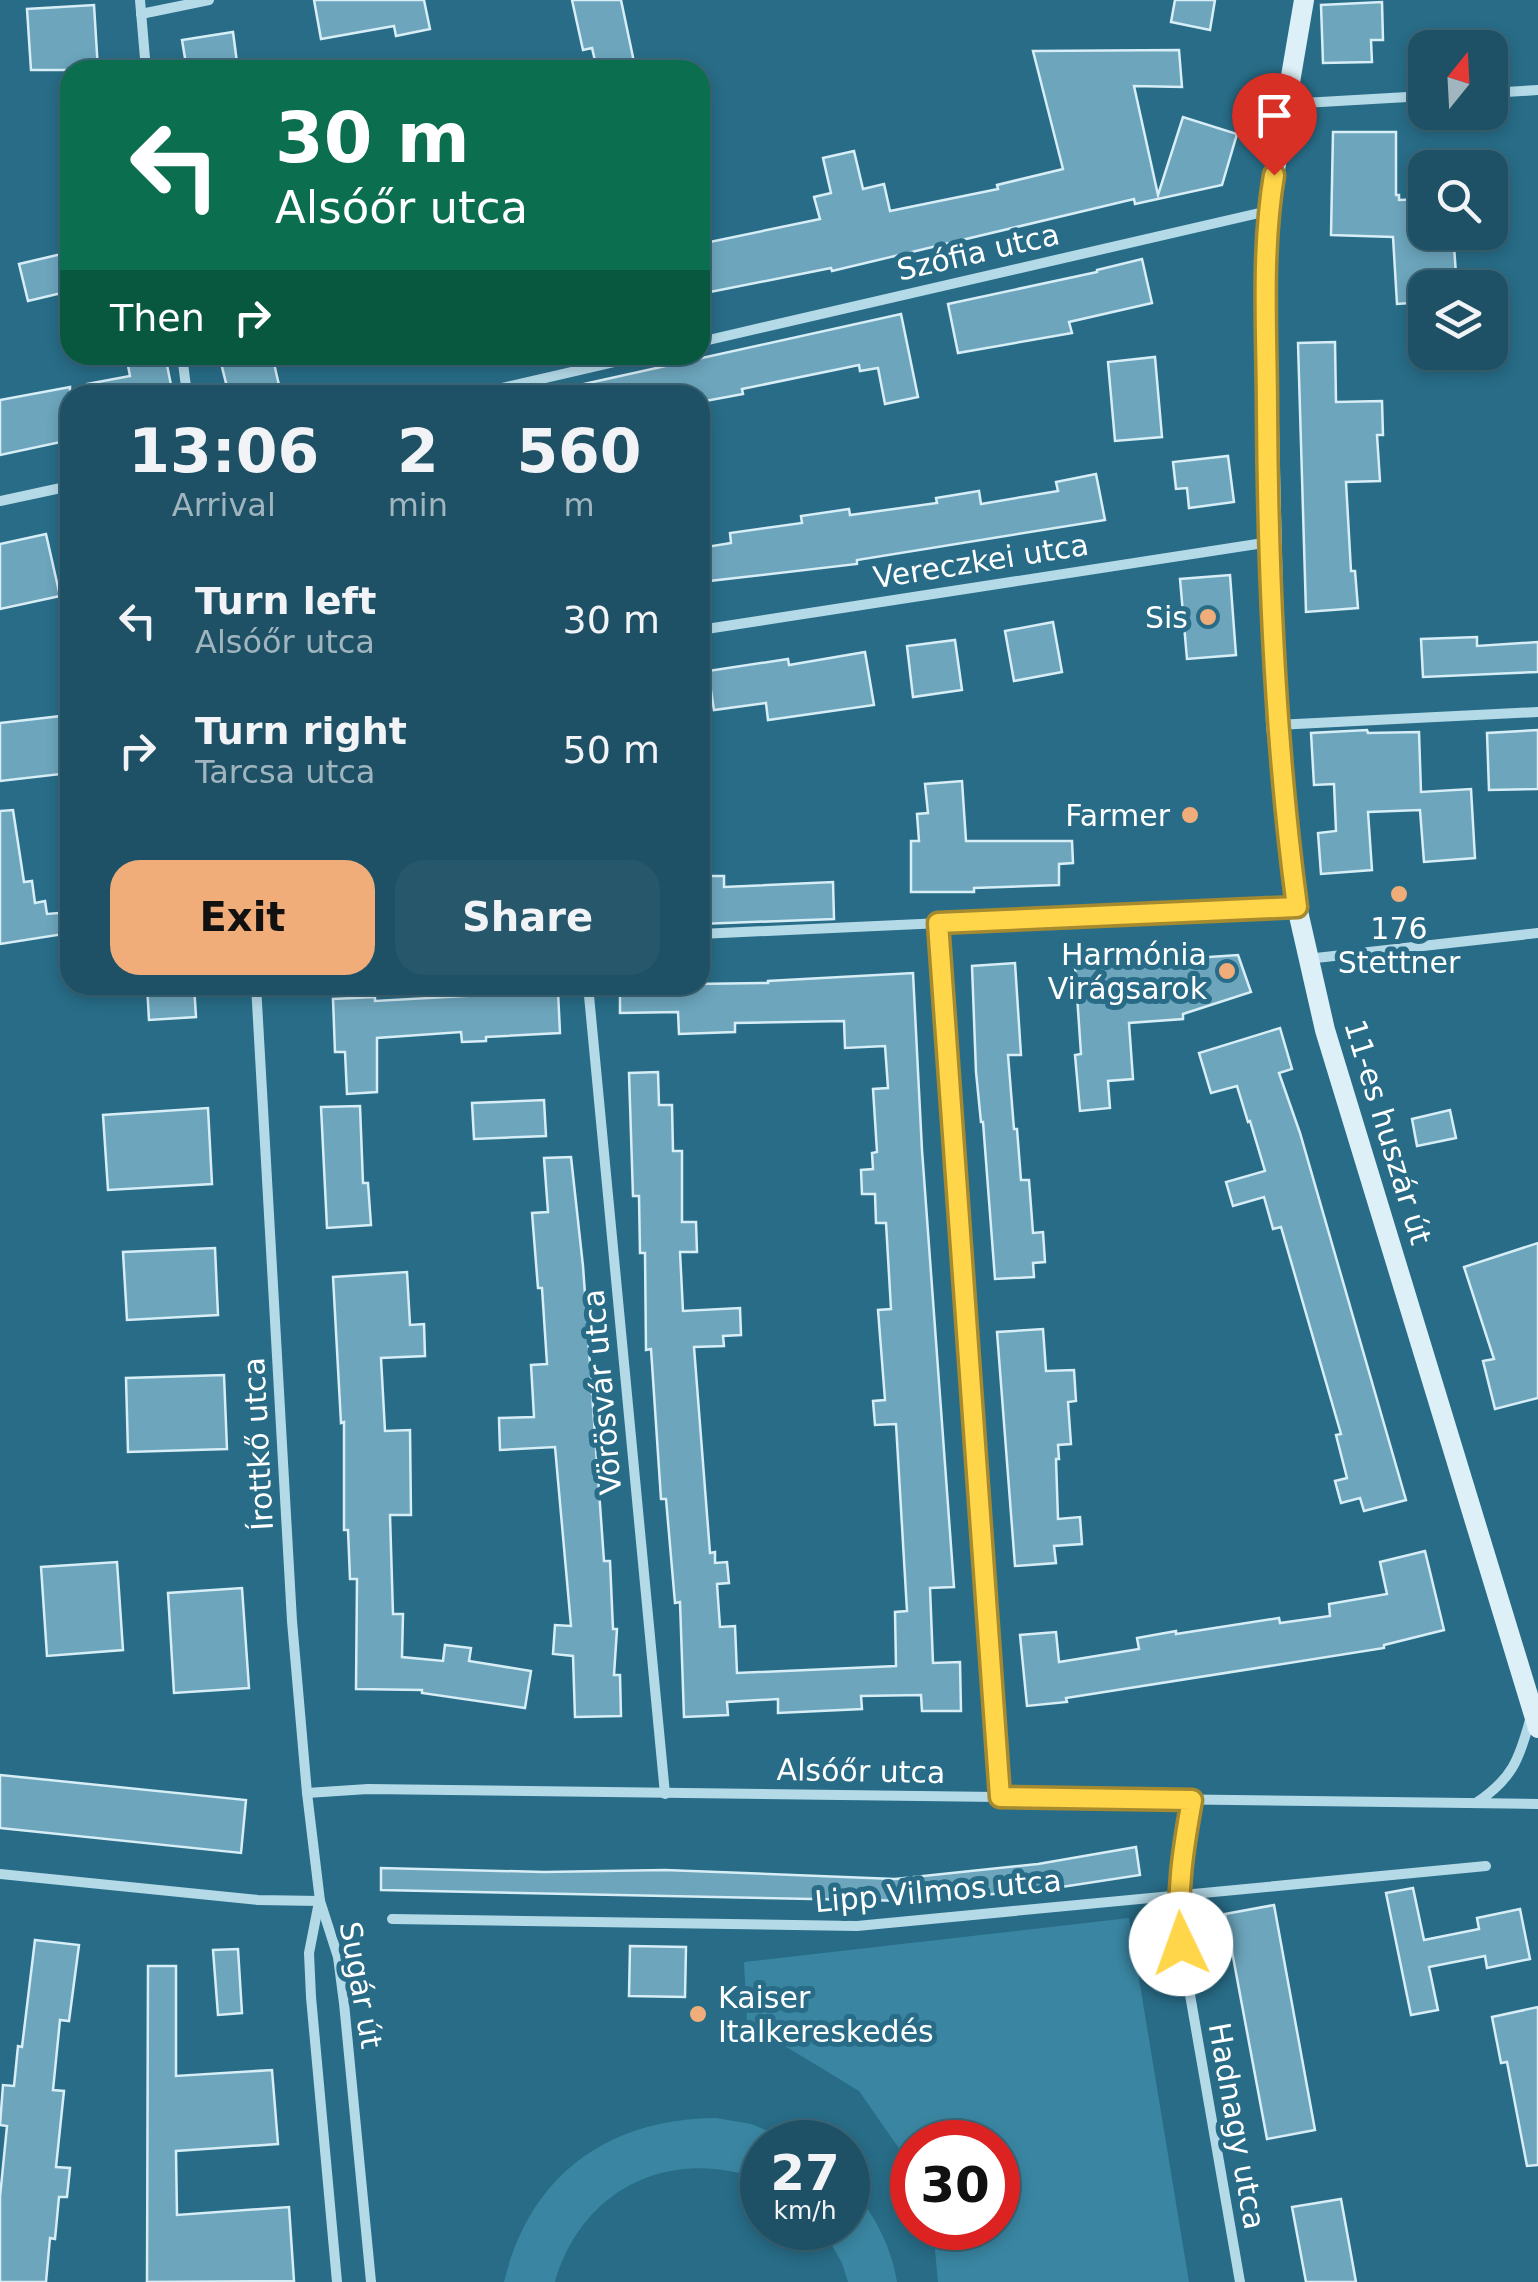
<!DOCTYPE html>
<html lang="en">
<head>
<meta charset="utf-8">
<style>
	:root { --surface:#1e5165; --page:#26576b; --text:#f1f3f6; --muted:#a1b5bf; --line:#3c6879; --accent:#f0ad7a }
	body { margin:0; font-family:"DejaVu Sans",sans-serif; background:var(--page); color:var(--text); height:100vh; display:flex; flex-direction:column; font-size:38px; white-space:nowrap }
	* { box-sizing:border-box; margin:0 }
	p { font-size:32px; color:var(--muted) }
	.icon { flex:none; width:55px; height:55px; fill:none; stroke:currentColor; stroke-width:2; stroke-linecap:round; stroke-linejoin:round }
	.map { position:relative; flex:1; overflow:hidden }
	.sheet { position:absolute; left:60px; top:385px; width:650px; height:610px; display:flex; flex-direction:column; background:var(--surface); border-radius:30px; box-shadow:0 5px 15px #0003,0 0 0 2px var(--line) }
	.sheet>* { flex:none }
	.hud { position:absolute; left:60px; top:60px; width:650px; height:305px; border-radius:30px; box-shadow:0 5px 15px #0003,0 0 0 2px var(--line); background:#0b6e4f; color:#fff; overflow:hidden }
	.needle { width:65px; rotate:18deg }
	.buttons { position:absolute; left:1408px; top:30px; display:grid; gap:20px }
	.buttons a { display:grid; place-items:center; width:100px; height:100px; border-radius:20px; background:var(--surface); box-shadow:0 5px 15px #0003,0 0 0 2px var(--line); font-size:50px }
	.speed { position:absolute; left:740px; top:2120px; display:flex; gap:20px; font-size:50px; font-weight:700; text-align:center }
	.speed>* { display:grid; place-content:center; width:130px; height:130px; border-radius:50%; background:var(--surface); box-shadow:0 5px 15px #0003,0 0 0 2px var(--line); line-height:1 }
	.speed small { font-size:25px; font-weight:400 }
	.speed .limit { border:15px solid #d22; background:#fff; color:#111 }
	.pin { position:absolute; display:grid; place-items:center; width:85px; height:85px; color:#fff; margin:-102px -42px; border-radius:50% 50% 50% 0; rotate:-45deg; box-shadow:0 0 10px #0007 }
	.pin .icon { rotate:45deg }
	.me { position:absolute; width:110px; margin:-55px; rotate:357deg; stroke-linejoin:round; filter:drop-shadow(0 0 8px #0008) }
	.turn { display:flex; align-items:center; gap:35px; height:210px; padding:0 50px; font-size:45px }
	.turn .icon { width:130px; height:130px; stroke-width:2.5 }
	.turn b { display:block; font-size:70px; line-height:85px }
	.then { display:flex; align-items:center; height:95px; padding:0 50px; background:#0003; gap:20px; font-size:38px }
	.eta { display:flex; justify-content:space-evenly; align-items:center; height:170px; text-align:center }
	.eta b { font-size:60px; font-weight:700; line-height:70px }
	.action { display:flex; gap:20px; margin-top:auto; padding:20px 50px }
	.action a { flex:1; height:115px; border-radius:30px; background:var(--accent); color:#111; font-size:40px; font-weight:700; line-height:115px; text-align:center }
	.action a+a { background:var(--page); color:var(--text) }
	ul { padding:0; list-style:none }
	li { display:flex; align-items:center; gap:30px; height:130px; padding:0 50px }
	li div { flex:1 }
	li b { display:block; font-size:38px }
	li em { font-style:normal }
	.map>svg:first-child { display:block }
	.green { fill:#3a86a2 }
	.building { fill:#6ca5bc; stroke:#d8eef7; stroke-width:2.5 }
	.lines { fill:none; stroke-linecap:round; stroke-linejoin:round }
	.minor { stroke:#b4dae8; stroke-width:10 }
	.secondary { stroke:#def0f7; stroke-width:20 }
	.route-casing { stroke:#a68a30; stroke-width:25 }
	.route { stroke:#ffd54a; stroke-width:18 }
	.poi-dot { fill:#f0ad7a; stroke:#286c87; stroke-width:4 }
	.labels { text-anchor:middle; dominant-baseline:central; stroke-width:10; stroke-linejoin:round; paint-order:stroke }
	.street-label { font-size:30px; fill:#fff; stroke:#286c87 }
	.poi-label { font-size:30px; fill:#fff; stroke:#286c87; text-anchor:end }
</style>
</head>
<body>
<div class="map">
<svg width="1538" height="2282" viewBox="0 0 1538 2282">
	<rect width="100%" height="100%" fill="#286c87"/>
	<g class="green">
		<path d="M1129,1918L1189,2282H938L933,2228H998V2142H912V2167L859,2091L747,2023L744,1962Z"/>
		<path d="M716,2118L751,2124L795,2142H762V2180C672,2146 582,2187 555,2282H504C530,2175 607,2119 716,2118Z"/>
		<path d="M848,2183C872,2211 891,2244 897,2282H848L842,2263L822,2228H848Z"/>
	</g>
	<g class="building">
		<path d="M314,0H424L430,29L396,36L394,26L321,39Z"/>
		<path d="M572,0H621L634,62L597,69L592,48L583,50Z"/>
		<path d="M1175,0H1215L1210,30L1171,22Z"/>
		<path d="M1382,2L1383,40H1371L1372,62L1323,63L1321,5Z"/>
		<path d="M94,5L98,70H31L27,9Z"/>
		<path d="M233,32L238,70H187L182,40Z"/>
		<path d="M1179,50L1182,87L1134,86L1158,195L1183,117L1237,134L1222,185L1135,204L1134,199L832,271L831,268L700,294V244L820,219L814,197L831,193L823,158L854,151L863,189L884,184L890,211L998,189L997,185L1063,169L1033,51Z"/>
		<path d="M1333,132H1396V195H1399V200L1425,199V232H1453L1457,288H1425V302L1397,304L1393,237L1331,235Z"/>
		<path d="M70,252V291L28,301L19,264Z"/>
		<path d="M1142,259L1152,303L1069,322L1072,333L958,353L948,304L1097,272V270Z"/>
		<path d="M901,314L918,397L885,404L878,368L860,371L859,365L742,389L743,394L700,402V395H585L584,384Z"/>
		<path d="M1335,342L1336,402L1382,401L1383,435H1377L1380,481L1346,482L1351,571H1355L1358,608L1306,612L1298,343Z"/>
		<path d="M126,355H165L173,395H88L87,384L130,376Z"/>
		<path d="M219,355H272L279,385L229,395Z"/>
		<path d="M1155,357L1162,437L1115,441L1108,362Z"/>
		<path d="M70,387V440L0,455V400Z"/>
		<path d="M1228,456L1234,502L1189,508L1187,488L1176,489L1173,462Z"/>
		<path d="M1096,474L1105,520L857,560V564L700,582V548L731,543L730,533L802,523L801,516L849,509L850,515L937,503L936,498L979,491L981,504L1058,491L1056,482Z"/>
		<path d="M46,534L60,596L0,609V544Z"/>
		<path d="M1230,575L1236,655L1187,659L1180,579Z"/>
		<path d="M1053,622L1062,672L1014,681L1005,631Z"/>
		<path d="M1477,637V646L1538,642V672L1423,677L1421,639Z"/>
		<path d="M955,640L962,690L913,697L907,646Z"/>
		<path d="M865,652L874,705L768,720L766,703L714,710L708,671L788,659L789,665Z"/>
		<path d="M70,715V773L0,781V723Z"/>
		<path d="M1367,730L1368,733L1419,732L1421,792L1471,789L1475,858L1424,862L1420,810L1368,812L1372,870L1321,874L1318,833L1336,831L1334,784L1314,785L1311,733Z"/>
		<path d="M1538,730V789L1489,790L1487,733Z"/>
		<path d="M962,781L966,841H1072L1073,863L1059,864V885L974,888V892H911V841H919L917,814L928,813L925,784Z"/>
		<path d="M13,810L24,882L32,881L35,903L45,901L47,914L70,912V933L0,944V811Z"/>
		<path d="M700,876H724V887L833,882L834,919L700,924Z"/>
		<path d="M1238,955L1251,992L1183,1014V1019L1129,1023L1133,1079L1108,1081L1110,1108L1080,1111L1075,1055L1081,1054L1075,966Z"/>
		<path d="M1015,963L1021,1055H1008L1014,1129H1017L1021,1180H1029L1033,1233L1043,1232L1045,1262L1033,1263L1034,1277L995,1279L983,1122H981L976,1072L972,966Z"/>
		<path d="M913,973L922,1150L954,1587L930,1588L933,1663L960,1662L961,1711H922L921,1695L861,1696L862,1709L778,1713V1699L727,1702L728,1715L684,1717L680,1602L675,1603L666,1499H661L651,1349L646,1350L645,1253H640L639,1196H633L629,1073L658,1072L659,1105H672L673,1151H682V1222H696L697,1252H680L683,1311L740,1308L741,1335L723,1336L724,1346L694,1347L710,1553L715,1552V1563L727,1562L729,1583L717,1584L720,1627L735,1626L737,1673L896,1666L895,1612L907,1611L896,1424L875,1425L873,1401L885,1400L878,1310L891,1309L886,1223H876L875,1194H862L861,1170L873,1169L872,1153L877,1152L873,1089L888,1088L885,1046L845,1048L844,1021L735,1023V1032L679,1034L678,1012L620,1013V985L768,983V981Z"/>
		<path d="M147,985H194L196,1017L149,1020Z"/>
		<path d="M558,991L560,1033L486,1037V1041L462,1042L461,1032L377,1038V1092L347,1094L345,1052H335L333,999L375,997V1001Z"/>
		<path d="M1280,1028L1292,1069L1279,1073L1300,1133L1406,1500L1364,1511L1360,1498L1341,1503L1335,1481L1347,1478L1336,1435L1341,1434L1281,1227L1273,1229L1264,1197L1233,1206L1226,1182L1265,1171L1250,1121L1248,1122L1237,1086L1211,1093L1199,1053Z"/>
		<path d="M544,1100L546,1136L474,1139L472,1103Z"/>
		<path d="M360,1106L363,1183H368L371,1225L327,1228L321,1107Z"/>
		<path d="M208,1108L212,1184L108,1190L103,1115Z"/>
		<path d="M1450,1110L1456,1138L1417,1146L1412,1119Z"/>
		<path d="M571,1157L583,1266L604,1561H610L613,1629H617L614,1675H620L621,1716L575,1717L573,1656L553,1654L555,1625L571,1626L555,1447L500,1450L499,1418L534,1417L531,1365L547,1364L542,1288H538L532,1213L548,1212L544,1158Z"/>
		<path d="M1538,1243V1398L1495,1409L1483,1361L1494,1359L1464,1267Z"/>
		<path d="M215,1248L218,1315L127,1320L123,1252Z"/>
		<path d="M407,1272L410,1325L424,1324L425,1356L381,1358L385,1431L410,1430L411,1515H390L393,1614H403L402,1657L443,1661L445,1645L471,1648L469,1661L531,1671L525,1708L422,1693V1690L356,1689L357,1579H350L348,1530H344V1422L341,1423L333,1277Z"/>
		<path d="M1043,1329L1046,1371L1074,1370L1076,1401L1068,1402L1071,1444L1058,1445L1059,1459H1056L1058,1519L1080,1517L1082,1544L1054,1546L1056,1563L1015,1566L997,1332Z"/>
		<path d="M224,1375L227,1449L128,1452L126,1378Z"/>
		<path d="M1425,1551L1444,1630L1384,1645V1648L1066,1698L1067,1702L1027,1706L1020,1635L1056,1632L1059,1662L1139,1649L1137,1638L1176,1631V1634L1279,1618L1280,1623L1330,1616L1329,1604L1387,1594L1380,1562Z"/>
		<path d="M117,1562L123,1650L47,1656L41,1567Z"/>
		<path d="M242,1588L249,1688L174,1693L168,1593Z"/>
		<path d="M0,1775L246,1800L241,1853L0,1828Z"/>
		<path d="M1136,1847L1140,1875L1042,1890L910,1901L381,1890V1868L544,1872L665,1870L895,1879L1038,1864Z"/>
		<path d="M1413,1888L1424,1940L1479,1929L1477,1918L1520,1909L1530,1959L1487,1968L1485,1956L1429,1967L1438,2010L1411,2015L1386,1893Z"/>
		<path d="M1274,1905L1315,2130L1267,2139L1225,1914Z"/>
		<path d="M35,1940L79,1945L69,2021L60,2020L53,2090L64,2091L56,2167L70,2168L67,2197H59L55,2239L50,2238L46,2282H0V2197L7,2126L0,2125L3,2085L14,2086L18,2046L22,2047Z"/>
		<path d="M630,1946L686,1947L685,1997L629,1996Z"/>
		<path d="M238,1949L242,2013L218,2015L213,1950Z"/>
		<path d="M148,1966H176V2076L272,2070L278,2144L176,2151L177,2215L289,2207L294,2281L147,2282Z"/>
		<path d="M1538,2007V2165L1527,2166L1507,2062L1501,2063L1492,2017Z"/>
		<path d="M1341,2199L1356,2282H1306L1292,2207Z"/>
	</g>
	<g class="lines">
		<g class="minor">
			<path d="M140,0L146,70"/>
			<path d="M141,14L209,0"/>
			<path d="M1490,93L1538,90"/>
			<path d="M1286,104L1425,96"/>
			<path d="M700,342L1268,211"/>
			<path d="M182,355L187,395"/>
			<path d="M472,395L645,355"/>
			<path d="M0,501L70,486"/>
			<path d="M700,630L1270,542"/>
			<path d="M1276,725L1538,712"/>
			<path d="M938,923L999,1797"/>
			<path d="M700,934L1297,907"/>
			<path d="M1307,959L1538,933"/>
			<path d="M256,985L292,1621L307,1793L320,1901L338,1957L344,2003L371,2282"/>
			<path d="M588,985L665,1794"/>
			<path d="M307,1793L368,1789L1538,1804"/>
			<path d="M1192,1800C1183,1849 1176,1894 1181,1943L1240,2282"/>
			<path d="M1476,1803C1512,1779 1519,1760 1530,1720"/>
			<path d="M0,1874L258,1900L320,1901"/>
			<path d="M319,1902L309,1953L311,1997L337,2282"/>
			<path d="M392,1919L857,1926L1486,1866"/>
		</g>
		<path class="secondary" d="M1304,0L1268,211L1267,340L1276,725L1297,907L1325,1030L1538,1728"/>
	</g>
	<g class="lines">
		<defs>
			<path id="route" d="M1181,1944C1176,1894 1183,1849 1192,1800L1000,1797L938,923L1297,907C1275,743 1268,577 1267,412C1267,333 1261,252 1274,175"/>
		</defs>
		<use href="#route" class="route-casing"/>
		<use href="#route" class="route"/>
	</g>
	<g class="poi-dot">
		<circle cx="1208" cy="617" r="10"/>
		<circle cx="1190" cy="815" r="10"/>
		<circle cx="1399" cy="894" r="10"/>
		<circle cx="1227" cy="971" r="10"/>
		<circle cx="698" cy="2014" r="10"/>
	</g>
	<g class="labels">
		<g class="street-label">
			<text transform="translate(978 252) rotate(-13)">Szófia utca</text>
			<text transform="translate(981 561) rotate(-9)">Vereczkei utca</text>
			<text transform="translate(1388 1132) rotate(73)">11-es huszár út</text>
			<text transform="translate(602 1392) rotate(-95)">Vörösvár utca</text>
			<text transform="translate(258 1444) rotate(-93)">Írottkő utca</text>
			<text transform="translate(861 1771) rotate(1)">Alsóőr utca</text>
			<text transform="translate(938 1891) rotate(-5)">Lipp Vilmos utca</text>
			<text transform="translate(361 1985) rotate(80)">Sugár út</text>
			<text transform="translate(1237 2126) rotate(80)">Hadnagy utca</text>
		</g>
		<g class="poi-label">
			<text x="1188" y="617">Sis</text>
			<text x="1170" y="815">Farmer</text>
			<text x="1399" y="928" text-anchor="middle">176<tspan x="1399" dy="34">Stettner</tspan></text>
			<text x="1207" y="954">Harmónia<tspan x="1207" dy="34">Virágsarok</tspan></text>
			<text x="718" y="1997" text-anchor="start">Kaiser<tspan x="718" dy="34">Italkereskedés</tspan></text>
		</g>
	</g>
</svg>
<div class="buttons">
<a><svg class="needle" viewBox="-14 -14 28 28"><path d="M0-13l5 13h-10z" fill="#e53935"/><path d="M0 13l5-13h-10z" fill="#a1b5bf"/></svg></a>
<a><svg class="icon" aria-label="search" viewBox="0 0 24 24"><circle cx="10" cy="10" r="6"/><path d="M15 15l6 6"/></svg></a>
<a><svg class="icon" aria-label="layers" viewBox="0 0 24 24"><path d="M12 4l9 5-9 5-9-5zM3 14l9 5 9-5"/></svg></a>
</div>
<div class="speed"><div>27<small>km/h</small></div><div class="limit">30</div></div>
<div class="pin" style="left:1274px;top:175px;background:#d93025"><svg class="icon" aria-label="arrive" viewBox="0 0 24 24"><path d="M6 21V4h12l-3 4 3 4H6"/></svg></div>
<svg class="me" style="left:1181px;top:1944px" viewBox="-20 -20 40 40"><circle r="19" fill="#fff"/><path d="M0-13L10 11 0 6-10 11z" fill="#ffd54a"/></svg>
<div class="hud">
<div class="turn"><svg class="icon" aria-label="left" viewBox="0 0 24 24"><path d="M17 20v-9H6M10 6l-5 5 5 5"/></svg><div><b>30 m</b>Alsóőr utca</div></div>
<div class="then">Then<svg class="icon" aria-label="right" viewBox="0 0 24 24"><path d="M7 20v-9h11M14 6l5 5-5 5"/></svg></div>
</div>
<section class="sheet">
<div class="eta">
<div><b>13:06</b><p>Arrival</p></div>
<div><b>2</b><p>min</p></div>
<div><b>560</b><p>m</p></div>
</div>
<ul>
<li><svg class="icon" aria-label="left" viewBox="0 0 24 24"><path d="M17 20v-9H6M10 6l-5 5 5 5"/></svg><div><b>Turn left</b><p>Alsóőr utca</p></div><em>30 m</em></li>
<li><svg class="icon" aria-label="right" viewBox="0 0 24 24"><path d="M7 20v-9h11M14 6l5 5-5 5"/></svg><div><b>Turn right</b><p>Tarcsa utca</p></div><em>50 m</em></li>
</ul>
<div class="action"><a>Exit</a><a>Share</a></div>
</section>
</div>
</body>
</html>
